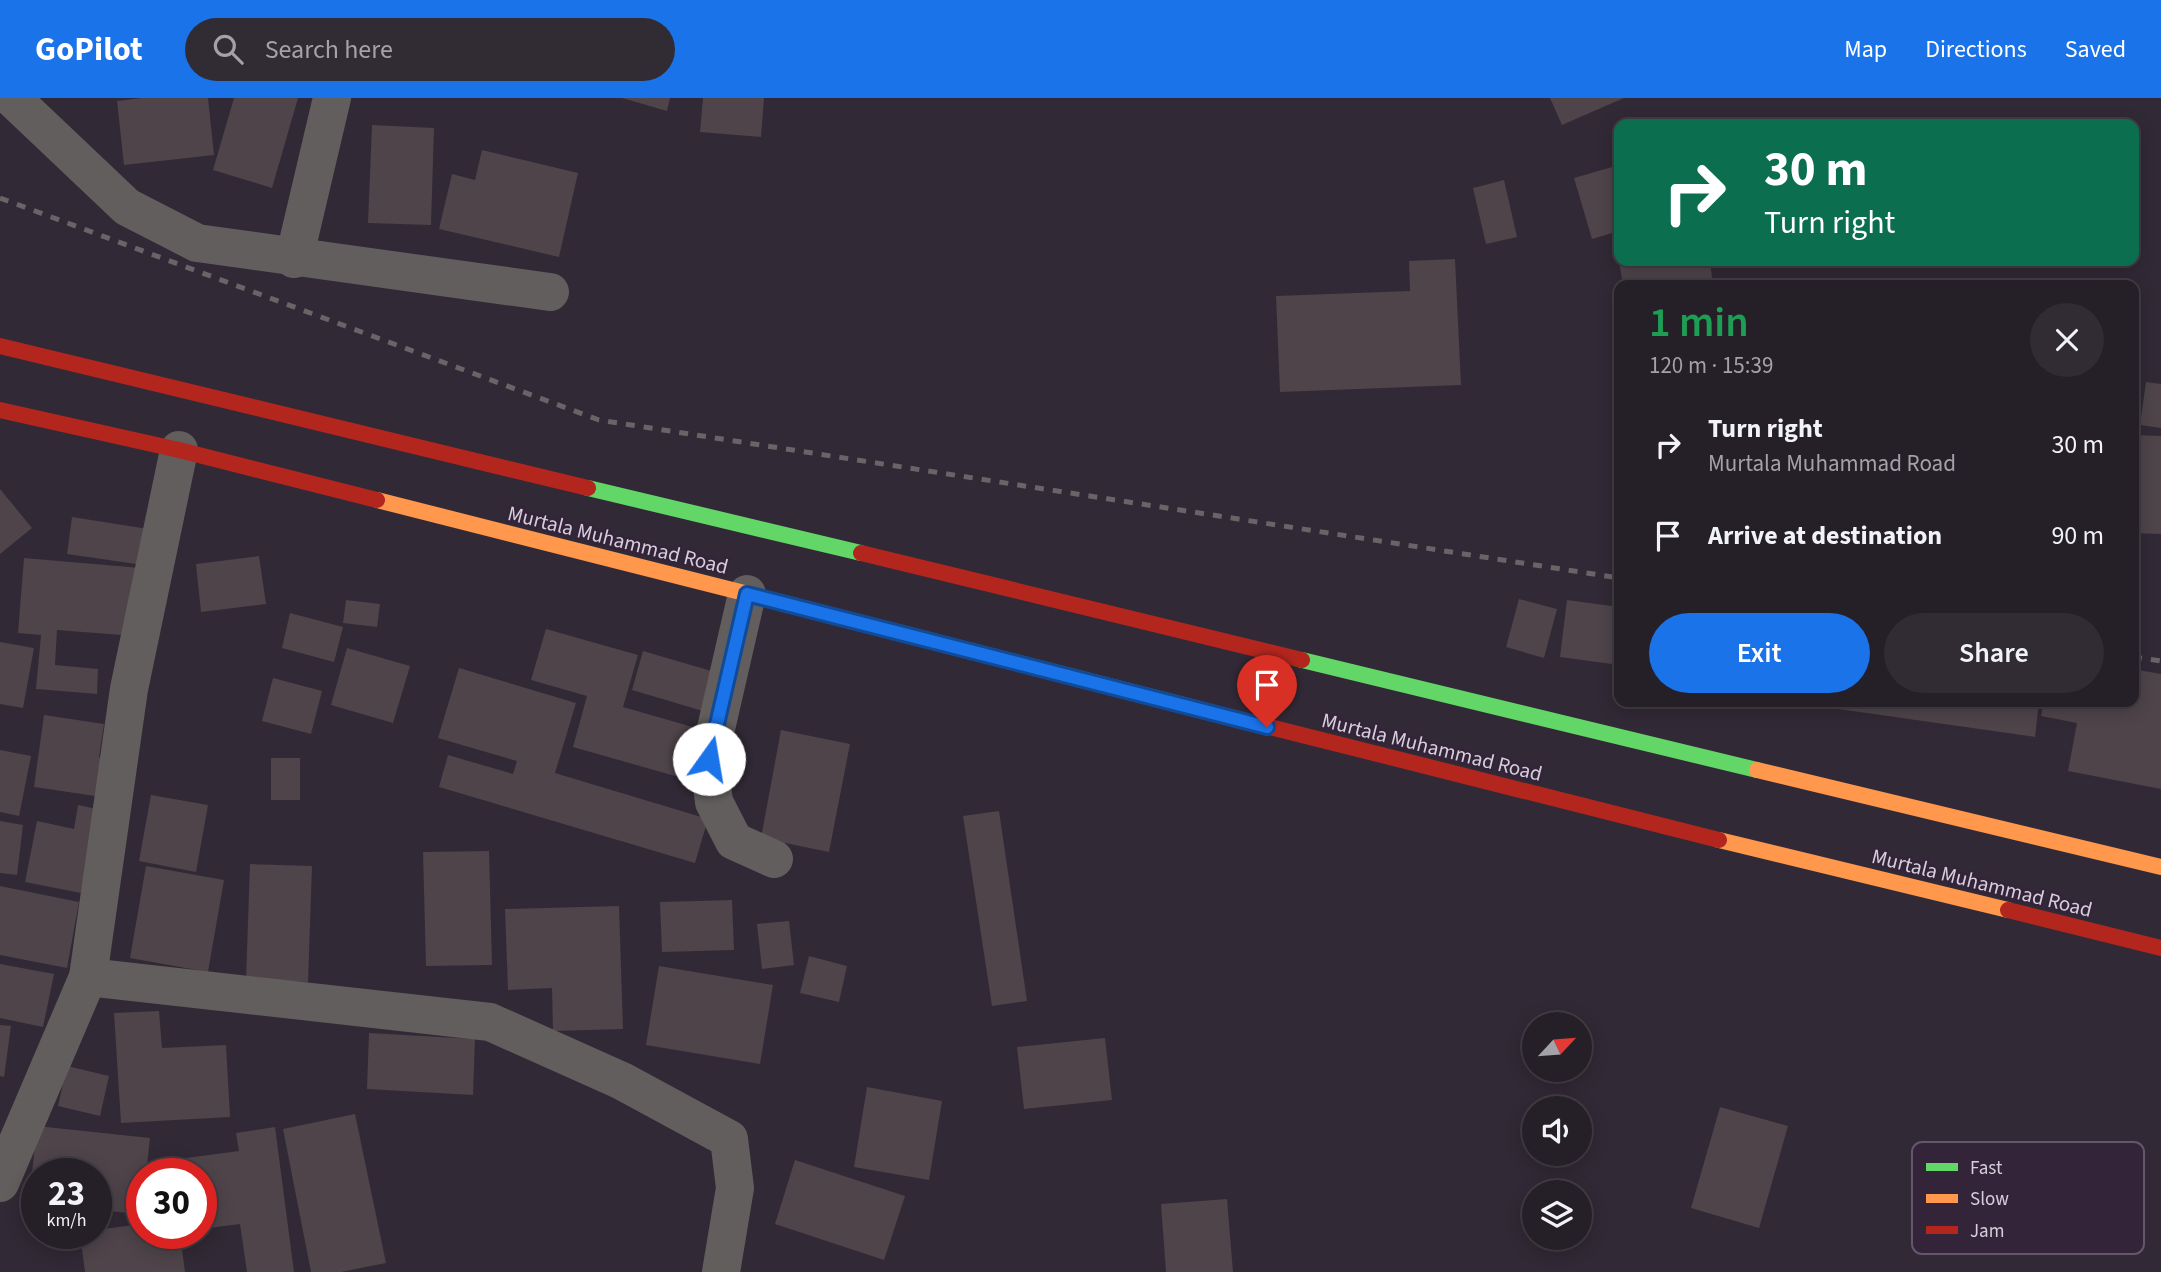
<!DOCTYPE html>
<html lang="en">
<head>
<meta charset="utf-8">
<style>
	:root { --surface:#251f28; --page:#312c34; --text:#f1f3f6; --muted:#a3a2a8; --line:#423d45; --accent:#1a73e8 }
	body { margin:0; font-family:"Source Sans 3",sans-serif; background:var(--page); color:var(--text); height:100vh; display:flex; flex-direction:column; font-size:26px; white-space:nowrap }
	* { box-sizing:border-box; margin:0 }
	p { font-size:23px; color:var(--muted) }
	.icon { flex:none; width:38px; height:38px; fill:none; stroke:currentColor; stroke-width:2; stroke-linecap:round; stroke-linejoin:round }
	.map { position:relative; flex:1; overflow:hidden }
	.details { position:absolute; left:1614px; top:182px; width:525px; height:427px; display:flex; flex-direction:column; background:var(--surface); border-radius:14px; box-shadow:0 4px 18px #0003,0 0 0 2px var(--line) }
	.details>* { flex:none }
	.top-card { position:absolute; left:1614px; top:21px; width:525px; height:147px; border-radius:14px; box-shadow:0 4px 18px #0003,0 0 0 2px var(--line); background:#0b6e4f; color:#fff; overflow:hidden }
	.needle { width:46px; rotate:64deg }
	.fabs { position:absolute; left:1522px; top:914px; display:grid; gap:14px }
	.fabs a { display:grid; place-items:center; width:70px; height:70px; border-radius:50%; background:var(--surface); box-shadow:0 4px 18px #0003,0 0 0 2px var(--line); font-size:35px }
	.speed { position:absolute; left:21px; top:1060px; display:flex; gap:14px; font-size:35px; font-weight:700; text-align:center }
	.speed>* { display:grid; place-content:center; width:91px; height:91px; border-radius:50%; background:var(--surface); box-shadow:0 4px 18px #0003,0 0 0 2px var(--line); line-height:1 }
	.speed small { font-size:18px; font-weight:400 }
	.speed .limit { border:10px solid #d22; background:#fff; color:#111 }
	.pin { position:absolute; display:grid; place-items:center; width:60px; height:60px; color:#fff; margin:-72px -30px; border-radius:50% 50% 50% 0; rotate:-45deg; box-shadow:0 0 7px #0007 }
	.pin .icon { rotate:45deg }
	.me { position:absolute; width:77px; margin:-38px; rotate:13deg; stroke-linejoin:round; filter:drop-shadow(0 0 5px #0008) }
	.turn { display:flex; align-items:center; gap:24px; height:147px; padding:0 35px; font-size:32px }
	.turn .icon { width:91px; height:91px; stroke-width:2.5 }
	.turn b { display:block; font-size:49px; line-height:60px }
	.round { display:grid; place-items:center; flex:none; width:74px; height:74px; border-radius:37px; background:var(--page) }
	.headline { display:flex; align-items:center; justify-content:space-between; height:119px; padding:0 35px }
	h1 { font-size:42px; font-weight:600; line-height:52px; color:#1e9e55 }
	.primary-button { display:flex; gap:14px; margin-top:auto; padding:14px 35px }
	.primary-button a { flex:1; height:80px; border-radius:42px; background:var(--accent); color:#fff; font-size:28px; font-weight:600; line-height:80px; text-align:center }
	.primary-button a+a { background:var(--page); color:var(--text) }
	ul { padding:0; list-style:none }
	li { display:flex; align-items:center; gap:21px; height:91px; padding:0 35px }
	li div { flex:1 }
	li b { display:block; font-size:26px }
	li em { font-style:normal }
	header { display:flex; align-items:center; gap:42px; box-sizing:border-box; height:98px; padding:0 35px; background:var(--accent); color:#fff }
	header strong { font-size:33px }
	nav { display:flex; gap:38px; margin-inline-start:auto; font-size:24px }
	.search { width:490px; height:63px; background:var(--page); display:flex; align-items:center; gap:18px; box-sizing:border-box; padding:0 24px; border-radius:38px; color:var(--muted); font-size:26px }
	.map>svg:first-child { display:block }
	.building { fill:#4e444a }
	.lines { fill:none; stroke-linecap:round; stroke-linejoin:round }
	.street { stroke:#625e5d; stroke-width:38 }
	.fast { stroke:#63d668; stroke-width:16 }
	.slow { stroke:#ff974d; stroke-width:16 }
	.jam { stroke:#b3261e; stroke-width:16 }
	.rail { stroke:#686467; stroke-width:5; stroke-dasharray:9 9; stroke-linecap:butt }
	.route-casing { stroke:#114b97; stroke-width:18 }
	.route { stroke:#1a73e8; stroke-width:12 }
	.labels { text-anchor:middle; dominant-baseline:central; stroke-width:5; stroke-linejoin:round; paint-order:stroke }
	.street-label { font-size:21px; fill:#d7cedc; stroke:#33243a }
	.key { fill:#33243a; stroke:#64576b; stroke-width:2 }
	.key-label { font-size:19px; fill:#d7cedc }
</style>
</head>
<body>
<header>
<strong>GoPilot</strong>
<div class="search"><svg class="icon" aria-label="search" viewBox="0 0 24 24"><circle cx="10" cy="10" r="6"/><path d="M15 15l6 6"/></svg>Search here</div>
<nav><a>Map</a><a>Directions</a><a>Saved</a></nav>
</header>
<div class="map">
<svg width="2161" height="1174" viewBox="0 0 2161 1174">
	<rect width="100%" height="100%" fill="#312935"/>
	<g class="building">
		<path d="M142,0H208L214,57L124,67L117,3Z"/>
		<path d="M234,0H298L272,90L213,72Z"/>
		<path d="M622,0H670L667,13Z"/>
		<path d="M703,0H764L761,39L700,34Z"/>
		<path d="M1550,0H1624L1562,27Z"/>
		<path d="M372,27L434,30L431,127L368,125Z"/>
		<path d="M482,52L578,75L559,159L439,131L452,76L475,82Z"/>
		<path d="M1619,67V133L1592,141L1574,80Z"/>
		<path d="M1504,82L1517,139L1486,146L1473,90Z"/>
		<path d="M1455,161L1461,287L1280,294L1276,198L1410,193L1409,163Z"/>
		<path d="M1619,163H1710L1713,187H1623Z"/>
		<path d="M2146,284L2161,286V330L2140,327Z"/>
		<path d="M2133,337L2161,338V436L2133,435Z"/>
		<path d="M0,391L32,430L0,456Z"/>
		<path d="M72,419L148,431L143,467L67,456Z"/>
		<path d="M259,458L266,506L201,514L196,466Z"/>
		<path d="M24,460L141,470L135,538L57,532L55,567L98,571L97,596L36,591L41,537L18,535Z"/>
		<path d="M1519,501L1557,511L1544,560L1506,549Z"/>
		<path d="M346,502L380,506L377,529L343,525Z"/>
		<path d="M1567,502L1619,509V567L1560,559Z"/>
		<path d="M290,515L343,529L334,564L282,550Z"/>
		<path d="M546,531L638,557L623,609L703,632L689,682L573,649L587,598L531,582Z"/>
		<path d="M0,544L34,550L23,610L0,606Z"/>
		<path d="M347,550L410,568L393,625L331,607Z"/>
		<path d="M643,553L725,577L713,616L632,592Z"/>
		<path d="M459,570L576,605L555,675L708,721L695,765L439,689L448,657L513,676L517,663L438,640Z"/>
		<path d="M2133,571L2161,576V691L2068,673L2077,625L2041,618L2044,604H2133Z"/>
		<path d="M273,580L322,593L311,636L262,623Z"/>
		<path d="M1789,604H2039L2035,639Z"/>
		<path d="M44,617L104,626L99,659L115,662L109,700L34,689Z"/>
		<path d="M781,632L850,646L829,754L761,740Z"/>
		<path d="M0,652L31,658L19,718L0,714Z"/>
		<rect x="271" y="660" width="29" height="42"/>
		<path d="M151,697L208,707L196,774L139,763Z"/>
		<path d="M78,707L97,711L81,795L25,784L37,723L74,731Z"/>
		<path d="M999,713L1027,903L992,908L963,718Z"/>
		<path d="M0,723L23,727L17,777L0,775Z"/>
		<path d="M489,753L492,867L426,868L423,754Z"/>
		<path d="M250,766L312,768L308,884L246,882Z"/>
		<path d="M146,768L224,782L208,874L130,860Z"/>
		<path d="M0,788L79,804L67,870L0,857Z"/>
		<path d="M732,802L734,852L662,854L660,804Z"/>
		<path d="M619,808L623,931L553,933L552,890L508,892L505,811Z"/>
		<path d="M789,823L794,867L762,871L757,826Z"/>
		<path d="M809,858L847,868L839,904L800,895Z"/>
		<path d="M0,866L54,876L43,929L0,920Z"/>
		<path d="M659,868L773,887L760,966L646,947Z"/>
		<path d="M159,913L162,950L226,947L230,1019L121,1025L114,915Z"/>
		<path d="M0,927L11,928L4,979L0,978Z"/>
		<path d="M369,935L475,941L473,997L367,991Z"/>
		<path d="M1105,940L1112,1002L1024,1011L1017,949Z"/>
		<path d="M67,968L109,978L100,1018L58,1008Z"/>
		<path d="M867,989L942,1003L929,1082L854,1069Z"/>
		<path d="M1720,1009L1788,1028L1759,1130L1691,1110Z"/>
		<path d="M355,1016L386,1165L341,1174H311L283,1031Z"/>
		<path d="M37,1028L150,1040L146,1076H142V1116L96,1112V1076H37V1106L29,1105Z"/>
		<path d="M275,1029L294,1174H247L240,1126L201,1131V1076H173L171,1062L239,1053L236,1035Z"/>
		<path d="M795,1062L905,1098L884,1162L775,1126Z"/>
		<path d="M1227,1101L1233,1174H1166L1161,1106Z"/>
		<path d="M142,1126V1136H180L185,1174H85L80,1136H96V1132Z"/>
	</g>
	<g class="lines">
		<g class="street">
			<path d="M12,0L127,109L197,145L550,194"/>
			<path d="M294,161L332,0"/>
			<path d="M747,496L709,661L714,704L734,743L774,761"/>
			<path d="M88,879L490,924L622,983L729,1041L735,1090L721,1174"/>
			<path d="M0,1085L88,879L129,591L179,352"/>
		</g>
		<g class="fast">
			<path d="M588,390L861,455"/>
			<path d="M811,512L1203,612"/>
			<path d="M1302,562L1757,672"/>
		</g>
		<g class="slow">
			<path d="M377,402L811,512"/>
			<path d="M1757,672L2161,769"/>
			<path d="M1719,742L2008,812"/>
		</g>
		<g class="jam">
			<path d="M0,248L588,390"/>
			<path d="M0,312L179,352L377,402"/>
			<path d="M861,455L1302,562"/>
			<path d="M1203,612L1719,742"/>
			<path d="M2008,812L2161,850"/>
		</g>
		<g class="rail">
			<path d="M0,100L599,322L1619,480"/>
			<path d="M2133,559L2161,563"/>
		</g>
	</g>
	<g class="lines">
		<defs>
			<path id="route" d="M709,661L747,496L1267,629"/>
		</defs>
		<use href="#route" class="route-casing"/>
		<use href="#route" class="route"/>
	</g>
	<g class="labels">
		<g class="street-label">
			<text transform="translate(618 442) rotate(14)">Murtala Muhammad Road</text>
			<text transform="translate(1432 649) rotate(14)">Murtala Muhammad Road</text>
			<text transform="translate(1982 785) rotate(14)">Murtala Muhammad Road</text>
		</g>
	</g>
	<rect x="1912" y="1044" width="232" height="112" rx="10" class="key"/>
	<rect x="1926" y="1065" width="32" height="8" fill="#63d668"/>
	<rect x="1926" y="1096" width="32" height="9" fill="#ff974d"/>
	<rect x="1926" y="1128" width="32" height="8" fill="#b3261e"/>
	<g class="key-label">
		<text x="1970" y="1076">Fast</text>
		<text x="1970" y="1107">Slow</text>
		<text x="1970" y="1139">Jam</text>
	</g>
</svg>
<div class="fabs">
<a><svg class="needle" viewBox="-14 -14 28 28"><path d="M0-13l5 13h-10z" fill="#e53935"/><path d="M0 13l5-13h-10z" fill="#a3a2a8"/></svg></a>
<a><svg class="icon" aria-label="sound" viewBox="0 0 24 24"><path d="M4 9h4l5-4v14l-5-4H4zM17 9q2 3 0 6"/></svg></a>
<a><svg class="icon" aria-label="layers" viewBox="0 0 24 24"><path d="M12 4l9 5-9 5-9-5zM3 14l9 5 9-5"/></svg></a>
</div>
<div class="speed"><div>23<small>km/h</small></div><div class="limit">30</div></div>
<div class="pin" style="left:1267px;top:629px;background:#d93025"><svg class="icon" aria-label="arrive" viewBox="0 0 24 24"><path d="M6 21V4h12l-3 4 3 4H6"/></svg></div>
<svg class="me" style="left:709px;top:661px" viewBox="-20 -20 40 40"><circle r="19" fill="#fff"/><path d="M0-13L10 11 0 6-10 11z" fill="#1a73e8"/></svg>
<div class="top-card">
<div class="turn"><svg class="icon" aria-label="right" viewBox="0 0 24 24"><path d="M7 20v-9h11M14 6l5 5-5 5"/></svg><div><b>30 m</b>Turn right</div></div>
</div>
<section class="details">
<div class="headline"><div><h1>1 min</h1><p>120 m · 15:39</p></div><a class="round"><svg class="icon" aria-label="close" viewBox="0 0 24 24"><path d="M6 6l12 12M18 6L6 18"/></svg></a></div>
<ul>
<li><svg class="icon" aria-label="right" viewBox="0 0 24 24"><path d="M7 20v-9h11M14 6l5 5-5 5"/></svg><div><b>Turn right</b><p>Murtala Muhammad Road</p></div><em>30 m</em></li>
<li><svg class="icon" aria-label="arrive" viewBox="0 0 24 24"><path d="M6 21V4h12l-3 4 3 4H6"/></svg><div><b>Arrive at destination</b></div><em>90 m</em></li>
</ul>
<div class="primary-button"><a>Exit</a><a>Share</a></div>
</section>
</div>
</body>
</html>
